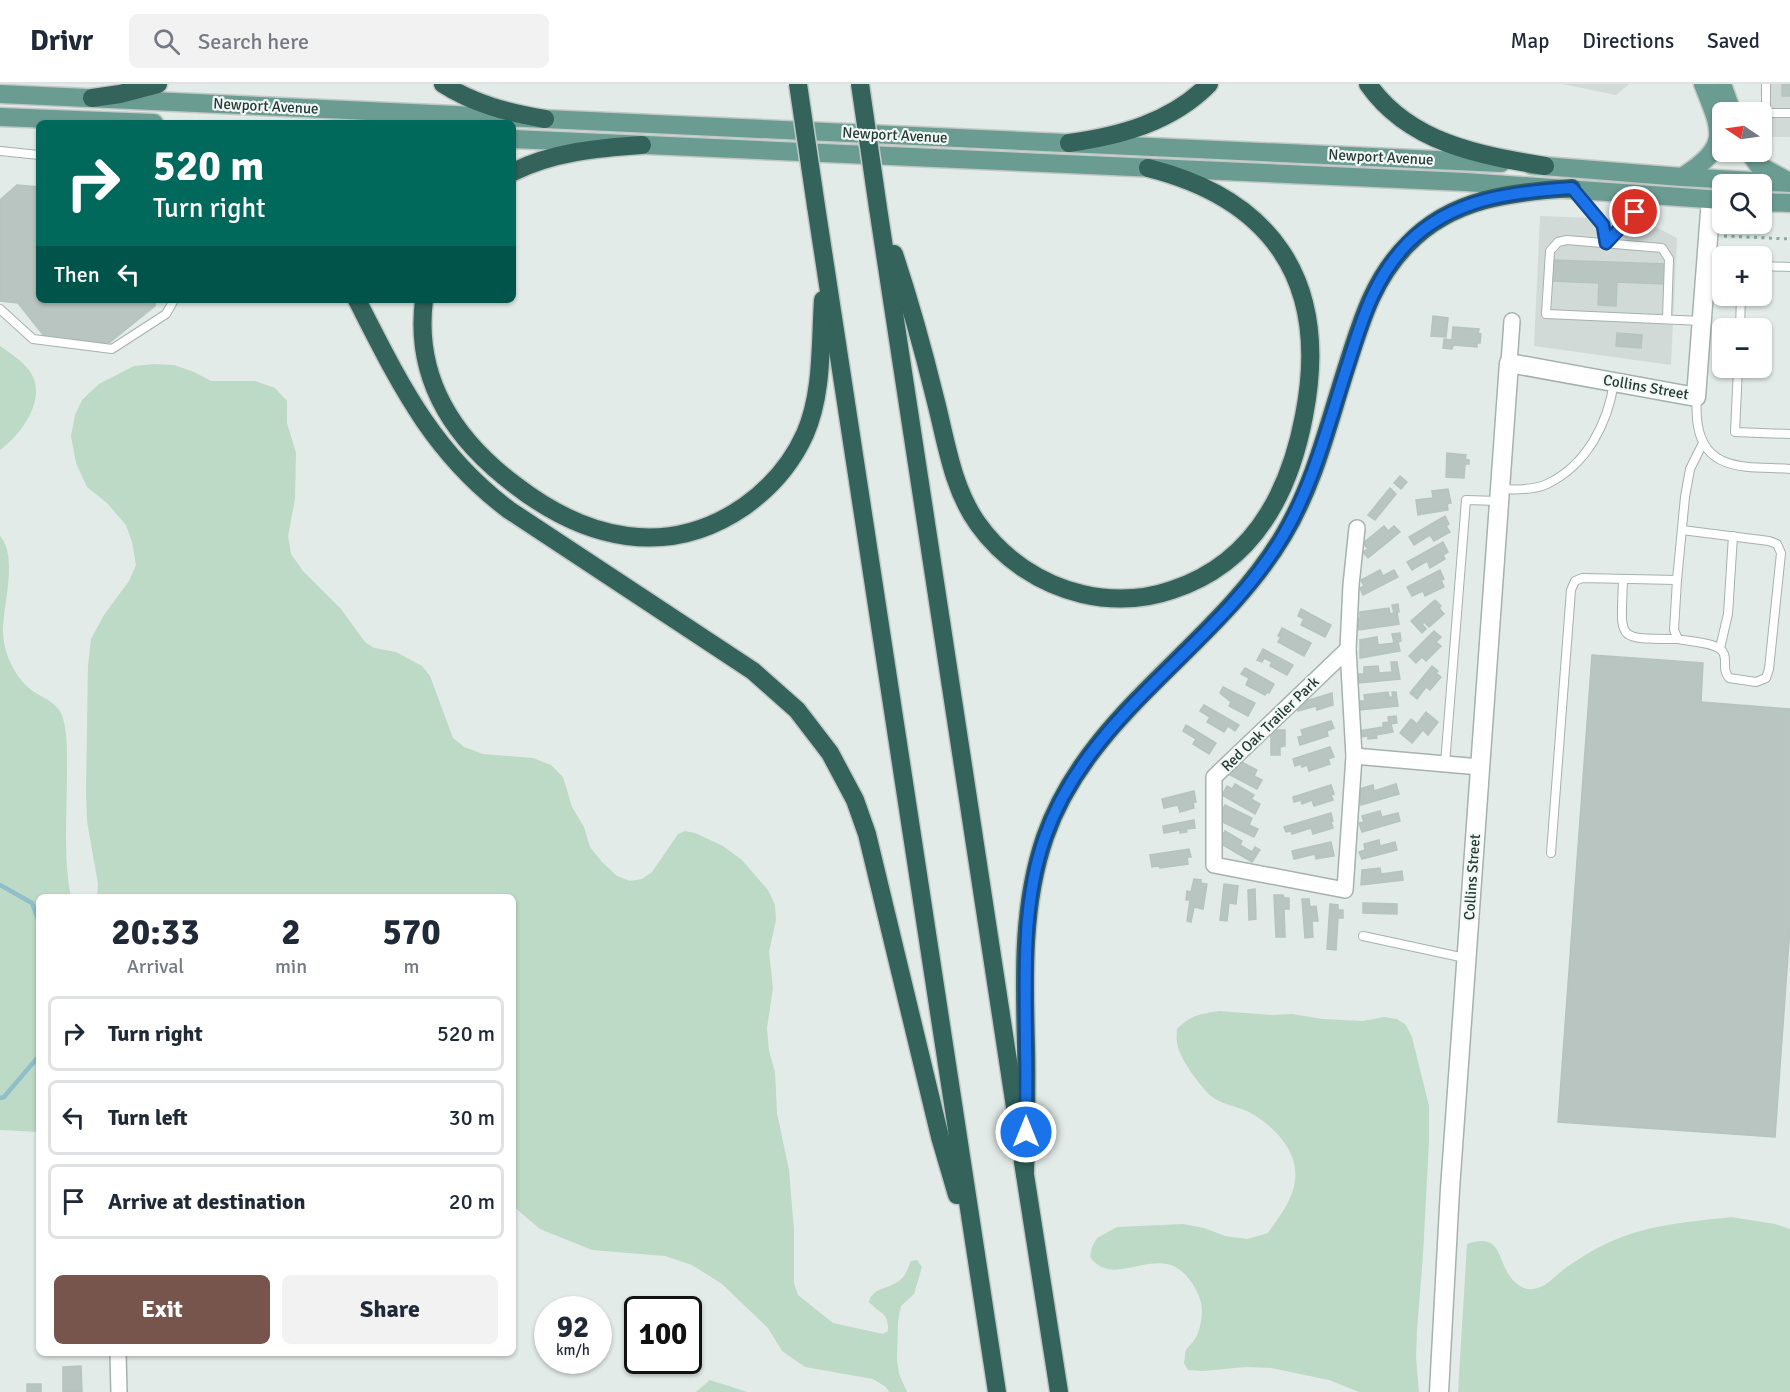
<!DOCTYPE html>
<html lang="en">
<head>
<meta charset="utf-8">
<style>
	:root { --surface:#fff; --page:#f2f2f3; --text:#1f2937; --muted:#747a83; --line:#e0e1e3; --accent:#77554d }
	body { margin:0; font-family:Signika,sans-serif; background:var(--page); color:var(--text); height:100vh; display:flex; flex-direction:column; font-size:22px; white-space:nowrap }
	* { box-sizing:border-box; margin:0 }
	p { font-size:20px; color:var(--muted) }
	.icon { flex:none; width:33px; height:33px; fill:none; stroke:currentColor; stroke-width:2; stroke-linecap:round; stroke-linejoin:round }
	.map { position:relative; flex:1; overflow:hidden }
	.sheet { position:absolute; left:36px; top:810px; width:480px; height:462px; display:flex; flex-direction:column; background:var(--surface); border-radius:9px; box-shadow:0 2px 4px #0004 }
	.sheet>* { flex:none }
	.hud { position:absolute; left:36px; top:36px; width:480px; height:183px; border-radius:9px; box-shadow:0 2px 4px #0004; background:#00695c; color:#fff; overflow:hidden }
	.needle { width:39px; rotate:283deg }
	.fabs { position:absolute; left:1712px; top:18px; display:grid; gap:12px }
	.fabs a { display:grid; place-items:center; width:60px; height:60px; border-radius:9px; background:var(--surface); box-shadow:0 2px 4px #0004; font-size:30px }
	.speed { position:absolute; left:534px; top:1212px; display:flex; gap:12px; font-size:30px; font-weight:700; text-align:center }
	.speed>* { display:grid; place-content:center; width:78px; height:78px; border-radius:50%; background:var(--surface); box-shadow:0 2px 4px #0004; line-height:1 }
	.speed small { font-size:15px; font-weight:400 }
	.speed .limit { border:3px solid #111; border-radius:9px; background:#fff; color:#111 }
	.pin { position:absolute; display:grid; place-items:center; width:51px; height:51px; color:#fff; margin:-26px; border:3px solid #fff; border-radius:50%; box-shadow:0 2px 6px #0007 }
	.me { position:absolute; width:66px; margin:-33px; rotate:0deg; stroke-linejoin:round; filter:drop-shadow(0 0 4px #0008) }
	.turn { display:flex; align-items:center; gap:21px; height:126px; padding:0 18px; font-size:27px }
	.turn .icon { width:78px; height:78px; stroke-width:2.5 }
	.turn b { display:block; font-size:42px; line-height:51px }
	.then { display:flex; align-items:center; height:57px; padding:0 18px; background:#0003; gap:12px; font-size:22px }
	.eta { display:flex; justify-content:space-evenly; align-items:center; height:102px; text-align:center }
	.eta b { font-size:36px; font-weight:700; line-height:42px }
	.cta { display:flex; gap:12px; margin-top:auto; padding:12px 18px }
	.cta a { flex:1; height:69px; border-radius:9px; background:var(--accent); color:#fff; font-size:24px; font-weight:700; line-height:69px; text-align:center }
	.cta a+a { background:var(--page); color:var(--text) }
	ul { padding:0; list-style:none }
	li { display:flex; align-items:center; gap:18px; height:75px; margin:0 12px 9px; padding:0 6px; border:3px solid var(--line); border-radius:9px }
	li div { flex:1 }
	li b { display:block; font-size:22px }
	li em { font-style:normal }
	header { display:flex; align-items:center; gap:36px; box-sizing:border-box; height:84px; padding:0 30px; background:var(--surface); border-bottom:2px solid var(--line) }
	header strong { font-size:28px }
	nav { display:flex; gap:33px; margin-inline-start:auto; font-size:21px }
	.search { width:420px; height:54px; background:var(--page); display:flex; align-items:center; gap:15px; box-sizing:border-box; padding:0 21px; border-radius:9px; color:var(--muted); font-size:22px }
	.map>svg:first-child { display:block }
	.built { fill:#d1dad6 }
	.green { fill:#bddac6 }
	.lines { fill:none; stroke-linecap:round; stroke-linejoin:round }
	.stream { stroke:#90bfca; stroke-width:4.5 }
	.building { fill:#b8c5c0; stroke:#b5c4be; stroke-width:1.5 }
	.service-casing { stroke:#a5b2ae; stroke-width:10 }
	.minor-casing { stroke:#a5b2ae; stroke-width:18 }
	.tertiary-casing { stroke:#a5b2ae; stroke-width:21 }
	.primary-casing { stroke:#c2c8c6; stroke-width:21 }
	.motorway-casing { stroke:#c2c8c6; stroke-width:21 }
	.path { stroke:#86aba0; stroke-width:3; stroke-dasharray:3 4.5; stroke-linecap:butt }
	.service { stroke:#fff; stroke-width:8 }
	.minor { stroke:#fff; stroke-width:15 }
	.tertiary { stroke:#fff; stroke-width:18 }
	.primary { stroke:#6b9c91; stroke-width:18 }
	.motorway { stroke:#33635a; stroke-width:18 }
	.motorway-bridge-casing { stroke:#c2c8c6; stroke-width:21; stroke-linecap:butt }
	.motorway-bridge { stroke:#33635a; stroke-width:18 }
	.route-casing { stroke:#114b97; stroke-width:15 }
	.route { stroke:#1a73e8; stroke-width:10 }
	.labels { text-anchor:middle; dominant-baseline:central; stroke-width:4.5; stroke-linejoin:round; paint-order:stroke }
	.street-label { font-size:15px; fill:#243a35; stroke:#f2f8f5 }
</style>
</head>
<body>
<header>
<strong>Drivr</strong>
<div class="search"><svg class="icon" aria-label="search" viewBox="0 0 24 24"><circle cx="10" cy="10" r="6"/><path d="M15 15l6 6"/></svg>Search here</div>
<nav><a>Map</a><a>Directions</a><a>Saved</a></nav>
</header>
<div class="map">
<svg width="1790" height="1308" viewBox="0 0 1790 1308">
	<rect width="100%" height="100%" fill="#e2ebe7"/>
	<g class="built">
		<path d="M1563,0H1629L1616,11Z"/>
		<rect x="1761" y="0" width="29" height="53"/>
		<path d="M1540,132L1642,136L1677,154L1671,281L1534,262Z"/>
	</g>
	<g class="green">
		<path d="M0,262C10,269 21,276 29,286C49,313 22,350 0,366Z"/>
		<path d="M154,280L174,281L194,288L211,297H255L275,304L287,317V339L296,369L295,415L288,452L291,470L303,487L341,525L365,558L374,564L396,568L422,582L430,592L453,654L464,663L483,670L533,674L551,681L563,693L572,723L584,743L590,763L602,778L617,792L630,797L642,795L652,788L678,750L685,747L695,749L723,762L742,776L768,806L775,821L776,836L769,868L773,904L767,944L769,967L775,988L777,1029L789,1086L794,1146V1199L798,1211L833,1239L883,1250L888,1247C889,1228 880,1230 869,1218C873,1202 890,1206 901,1195C906,1191 908,1184 911,1177L917,1176L922,1183L914,1210L901,1222L898,1238L897,1275L899,1290L907,1308H889L886,1303L873,1295L805,1283L782,1267L768,1244L722,1200L692,1181L665,1172L592,1166L540,1145L513,1122V813H97L98,800L87,737L86,707L88,581L91,555L104,531L129,497L136,481L132,458L126,441L107,419L87,403L76,379L71,352L75,331L82,316L99,300L134,282Z"/>
		<path d="M0,452C19,474 2,523 3,549C4,572 16,595 34,608C44,614 57,619 62,631C68,649 67,671 67,690C67,731 63,773 71,813H39V1048L0,1046Z"/>
		<path d="M1219,927L1272,931L1292,930L1323,935L1363,937L1384,933L1397,935L1406,941L1412,953L1429,1022V1058L1423,1171L1417,1247L1416,1274L1419,1308H1359L1329,1296L1271,1284L1246,1283L1203,1287L1188,1286L1184,1279C1185,1275 1185,1269 1186,1266C1188,1262 1193,1259 1195,1255C1199,1249 1202,1236 1202,1228C1202,1216 1198,1209 1192,1199C1161,1152 1116,1209 1090,1173L1092,1163L1097,1154L1117,1143L1183,1140L1204,1144L1225,1152L1247,1155L1268,1149C1279,1133 1293,1116 1295,1096C1299,1067 1273,1041 1249,1028C1237,1022 1222,1021 1211,1012C1200,1002 1178,973 1177,958C1176,954 1177,949 1177,945C1191,931 1200,930 1219,927Z"/>
		<path d="M1731,1133L1775,1140L1790,1145V1308H1458L1467,1160C1508,1146 1494,1186 1520,1202C1523,1204 1528,1206 1533,1205C1545,1204 1554,1193 1563,1186C1578,1175 1594,1165 1610,1158C1649,1140 1690,1138 1731,1133Z"/>
		<path d="M710,1296L747,1308H696Z"/>
	</g>
	<g class="lines">
		<g class="stream">
			<path d="M0,801L32,819L39,838"/>
			<path d="M0,1014L4,1013L38,973L39,969"/>
		</g>
	</g>
	<g class="building">
		<rect x="1782" y="0" width="8" height="12"/>
		<path d="M17,101L39,103V216H155V222L109,259L45,253L18,219L0,217V116Z"/>
		<path d="M1551,176L1666,180L1665,200L1617,198L1616,222L1598,221L1599,199L1550,197Z"/>
		<path d="M1433,232L1448,234L1446,253L1431,252Z"/>
		<path d="M1453,243L1479,245L1478,249L1481,250L1480,259H1477V263L1453,261L1452,265L1443,264L1444,255L1452,256Z"/>
		<path d="M1617,249L1642,251L1641,264L1616,262Z"/>
		<path d="M1447,369L1466,371L1465,375L1469,376V380H1465L1464,394L1446,393Z"/>
		<path d="M1400,392L1407,398L1401,405L1394,399Z"/>
		<path d="M1390,404L1396,410L1375,436L1368,431Z"/>
		<path d="M1448,405L1451,419L1447,420L1448,426L1418,431L1416,416L1433,414L1432,407Z"/>
		<path d="M1445,432L1449,440L1446,442L1450,448L1434,457L1430,451L1414,461L1409,453Z"/>
		<path d="M1384,442L1388,447L1394,442L1400,448L1368,474L1363,468L1368,465L1363,459Z"/>
		<path d="M1443,458L1448,468L1443,471L1445,475L1430,484L1427,477L1412,486L1407,478Z"/>
		<path d="M1380,486L1383,492L1394,486L1398,493L1363,511L1360,504L1364,502L1361,496Z"/>
		<path d="M1440,486L1444,495L1441,496L1444,503L1425,512L1423,507L1412,512L1407,503Z"/>
		<path d="M1435,516L1441,522L1439,524L1444,530L1429,543L1424,538L1422,540L1426,545L1422,549L1411,537Z"/>
		<path d="M1398,520L1399,528H1397L1399,540L1359,546L1357,535H1360V528L1389,524L1390,530L1394,529L1392,521Z"/>
		<path d="M1301,525L1331,541L1325,553L1301,541L1304,535L1298,532Z"/>
		<path d="M1282,544L1311,559L1304,572L1278,558L1281,553L1278,552Z"/>
		<path d="M1434,547L1441,553L1436,558L1441,562L1426,577L1422,573L1416,579L1409,572Z"/>
		<path d="M1400,549L1401,557L1398,558L1400,567L1360,574V556L1377,553L1378,561L1394,559L1392,550Z"/>
		<path d="M1263,565L1293,581L1287,591L1270,582L1272,578L1264,574L1262,578L1257,576Z"/>
		<path d="M1592,571L1703,579L1701,618L1790,625V843L1775,1053L1558,1038Z"/>
		<path d="M1391,578H1397L1400,595L1359,599L1358,590H1364V583L1378,582L1379,589L1392,588Z"/>
		<path d="M1432,582L1438,587L1436,589L1441,593L1430,606L1426,603L1417,615L1410,609Z"/>
		<path d="M1245,584L1274,600L1269,609L1267,608L1265,611L1246,601L1249,594L1241,590Z"/>
		<path d="M1223,603L1255,619L1248,632L1229,622L1231,618L1220,609Z"/>
		<path d="M1388,608L1389,613H1393L1392,608H1396L1398,622L1360,626L1359,617H1365L1364,611Z"/>
		<path d="M1332,609L1333,621L1317,626L1316,622L1298,627L1296,620Z"/>
		<path d="M1204,621L1239,641L1235,647L1228,642L1224,648L1207,638L1210,633L1200,627Z"/>
		<path d="M1426,628L1438,638L1428,651L1423,646L1412,659L1400,649L1411,635L1417,640Z"/>
		<path d="M1396,632L1397,639L1391,640L1393,648L1376,651L1377,654L1368,655V652L1359,653L1358,647L1383,643V639L1389,638L1388,633Z"/>
		<path d="M1331,637L1334,644L1327,647L1328,652L1300,661L1298,653L1303,652L1301,646Z"/>
		<path d="M1186,641L1216,659L1209,670L1193,660L1196,655L1183,647Z"/>
		<path d="M1271,646H1285V662L1280,663V671H1271Z"/>
		<path d="M1330,663L1334,673L1328,675L1330,680L1309,687L1307,681L1302,683L1301,680L1295,682L1293,675Z"/>
		<path d="M1238,676L1257,686L1254,692L1262,696L1257,705L1228,690L1233,679Z"/>
		<path d="M1235,700L1254,711L1251,715L1260,720L1255,730L1222,711L1227,702L1232,705Z"/>
		<path d="M1396,700L1399,710L1361,721L1359,705L1373,701L1374,707Z"/>
		<path d="M1331,701L1334,710L1331,711L1333,716L1314,722L1312,716L1302,720L1301,716L1294,718L1293,713Z"/>
		<path d="M1194,707L1196,718H1193L1194,724L1180,728L1178,721L1164,724L1162,715Z"/>
		<path d="M1225,721L1252,734L1249,741L1258,745L1254,753L1218,736Z"/>
		<path d="M1380,727L1382,733L1398,729L1400,737L1362,748L1359,739L1364,738L1362,732Z"/>
		<path d="M1331,729L1333,737L1331,738L1333,744L1313,750L1311,744L1292,750L1291,747L1286,748L1284,743Z"/>
		<path d="M1194,736L1195,744L1186,745L1187,748L1180,749V746L1164,749L1163,742Z"/>
		<path d="M1225,747L1242,757L1240,761L1252,768L1255,763L1260,766L1252,778L1218,758Z"/>
		<path d="M1379,756L1380,762L1395,758L1397,766L1362,775L1359,768L1365,766L1364,760Z"/>
		<path d="M1331,758L1334,772L1316,775L1315,770L1294,775L1292,767Z"/>
		<path d="M1189,765L1191,773H1187L1188,780L1160,784L1159,782L1152,783L1150,771Z"/>
		<path d="M1380,784L1381,790L1402,787L1403,796L1361,801L1362,786Z"/>
		<path d="M1194,795L1201,796V799L1207,800L1203,825L1194,823L1191,838L1187,837L1190,816H1186L1187,807L1191,808Z"/>
		<path d="M1224,800L1238,802L1236,820L1229,819L1227,837L1220,836Z"/>
		<path d="M1255,805L1256,835L1249,836L1248,806Z"/>
		<path d="M1274,811H1283L1284,814H1289V825H1284L1285,853H1276Z"/>
		<path d="M1302,815H1309L1310,823L1316,822L1318,837H1312L1313,853L1305,854Z"/>
		<path d="M1363,819L1397,820V830L1363,829Z"/>
		<path d="M1330,820L1338,821V826H1343V834H1338L1336,866L1327,865Z"/>
		<path d="M81,1282L82,1308H63V1283Z"/>
		<rect x="27" y="1300" width="14" height="8"/>
	</g>
	<g class="lines">
		<defs>
			<g id="service">
				<path d="M1766,0V29H1790"/>
				<path d="M0,67L39,71"/>
				<path d="M1575,108L1603,141L1607,159"/>
				<path d="M1607,159L1630,132L1652,113"/>
				<path d="M1761,182L1790,183"/>
				<path d="M0,225L33,255L112,265L166,230L174,216"/>
				<path d="M1667,235L1669,175L1662,164L1567,156L1558,158L1550,167L1546,230L1702,237"/>
				<path d="M1740,244L1741,212"/>
				<path d="M1738,284L1735,348L1790,350"/>
				<path d="M1696,313C1697,323 1696,333 1698,342C1706,390 1752,382 1790,385"/>
				<path d="M1501,405C1516,406 1534,406 1547,400C1587,381 1608,339 1614,298"/>
				<path d="M1623,496C1621,557 1615,555 1678,555"/>
				<path d="M1677,496L1674,546L1678,555C1689,558 1720,558 1724,570C1727,580 1722,584 1729,594L1756,598L1766,594L1769,585L1781,469L1777,460L1769,457L1682,446"/>
				<path d="M1720,564L1728,530L1733,452"/>
				<path d="M1445,680L1466,416L1499,417"/>
				<path d="M1551,769L1571,506L1575,497L1582,494L1677,496L1685,413L1690,385L1703,359"/>
				<path d="M1363,852L1465,874"/>
			</g>
			<g id="minor">
				<path d="M1509,279L1512,237"/>
				<path d="M1348,565L1354,672L1345,806L1214,781V693Z"/>
				<path d="M1348,565L1351,501L1357,444"/>
				<path d="M1354,672L1480,683"/>
				<path d="M118,1269L119,1308"/>
			</g>
			<path id="tertiary" d="M1439,1308L1450,1105L1509,279L1696,313L1711,115"/>
			<g id="primary">
				<path d="M1722,0L1732,28"/>
				<path d="M0,10L1501,79"/>
				<path d="M0,33L154,39"/>
				<path d="M513,55L1465,98L1722,116"/>
				<path d="M1749,68L1758,81L1786,96"/>
				<path d="M1531,81L1682,93L1790,99"/>
				<path d="M1682,93C1731,62 1722,48 1703,0"/>
				<path d="M1761,118L1790,119"/>
			</g>
			<g id="motorway">
				<path d="M443,0C474,20 509,29 545,35"/>
				<path d="M1368,0C1409,59 1479,71 1545,82"/>
				<path d="M92,14L120,10L158,0"/>
				<path d="M1069,59C1120,52 1172,38 1209,0"/>
				<path d="M513,88C553,68 597,64 642,61"/>
				<path d="M816,122L997,1308"/>
				<path d="M878,124L1017,1036"/>
				<path d="M894,170C910,218 923,265 935,314C946,356 952,404 978,440C1003,475 1040,500 1082,510C1112,517 1143,516 1172,506C1252,480 1289,411 1304,332C1315,276 1314,216 1281,167C1250,121 1200,97 1148,84"/>
				<path d="M357,216C400,300 432,368 509,426L753,587L797,626L830,669L855,716L867,750L940,1053L957,1111"/>
				<path d="M424,216C414,295 454,355 515,401C585,455 667,476 745,422C770,404 792,379 805,350C823,309 820,260 823,216"/>
				<path d="M1023,1078L1059,1308"/>
				<path d="M1025,1090C1026,1047 1027,1004 1026,961C1024,891 1022,820 1045,753C1089,627 1217,563 1283,452C1315,399 1329,337 1348,279C1362,235 1374,194 1408,160C1452,114 1512,108 1572,104"/>
			</g>
		</defs>
		<use href="#service" class="service-casing"/>
		<use href="#minor" class="minor-casing"/>
		<use href="#tertiary" class="tertiary-casing"/>
		<use href="#primary" class="primary-casing"/>
		<use href="#motorway" class="motorway-casing"/>
		<path class="path" d="M1724,152L1790,155"/>
		<use href="#service" class="service"/>
		<use href="#minor" class="minor"/>
		<use href="#tertiary" class="tertiary"/>
		<use href="#primary" class="primary"/>
		<use href="#motorway" class="motorway"/>
		<defs>
			<g id="motorway-bridge">
				<path d="M798,0L816,122"/>
				<path d="M860,0L878,124"/>
			</g>
		</defs>
		<use href="#motorway-bridge" class="motorway-bridge-casing"/>
		<use href="#motorway-bridge" class="motorway-bridge"/>
	</g>
	<g class="lines">
		<defs>
			<path id="route" d="M1026,1048C1026,1020 1027,992 1026,964C1026,893 1021,821 1045,753C1089,627 1217,564 1283,452C1314,399 1329,338 1348,280C1362,236 1374,194 1408,159C1453,114 1512,108 1572,104L1603,141L1606,159L1635,128"/>
		</defs>
		<use href="#route" class="route-casing"/>
		<use href="#route" class="route"/>
	</g>
	<g class="labels">
		<g class="street-label">
			<text transform="translate(266 22) rotate(3)">Newport Avenue</text>
			<text transform="translate(895 51) rotate(3)">Newport Avenue</text>
			<text transform="translate(1381 73) rotate(3)">Newport Avenue</text>
			<text transform="translate(1646 303) rotate(10)">Collins Street</text>
			<text transform="translate(1270 640) rotate(-44)">Red Oak Trailer Park</text>
			<text transform="translate(1472 793) rotate(-86)">Collins Street</text>
		</g>
	</g>
</svg>
<div class="fabs">
<a><svg class="needle" viewBox="-14 -14 28 28"><path d="M0-13l5 13h-10z" fill="#e53935"/><path d="M0 13l5-13h-10z" fill="#747a83"/></svg></a>
<a><svg class="icon" aria-label="search" viewBox="0 0 24 24"><circle cx="10" cy="10" r="6"/><path d="M15 15l6 6"/></svg></a>
<a>+</a>
<a>−</a>
</div>
<div class="speed"><div>92<small>km/h</small></div><div class="limit">100</div></div>
<div class="pin" style="left:1635px;top:128px;background:#d93025"><svg class="icon" aria-label="arrive" viewBox="0 0 24 24"><path d="M6 21V4h12l-3 4 3 4H6"/></svg></div>
<svg class="me" style="left:1026px;top:1048px" viewBox="-20 -20 40 40"><circle r="17" fill="#1a73e8" stroke="#fff" stroke-width="3"/><path d="M0-11L8 9 0 5-8 9z" fill="#fff"/></svg>
<div class="hud">
<div class="turn"><svg class="icon" aria-label="right" viewBox="0 0 24 24"><path d="M7 20v-9h11M14 6l5 5-5 5"/></svg><div><b>520 m</b>Turn right</div></div>
<div class="then">Then<svg class="icon" aria-label="left" viewBox="0 0 24 24"><path d="M17 20v-9H6M10 6l-5 5 5 5"/></svg></div>
</div>
<section class="sheet">
<div class="eta">
<div><b>20:33</b><p>Arrival</p></div>
<div><b>2</b><p>min</p></div>
<div><b>570</b><p>m</p></div>
</div>
<ul>
<li><svg class="icon" aria-label="right" viewBox="0 0 24 24"><path d="M7 20v-9h11M14 6l5 5-5 5"/></svg><div><b>Turn right</b></div><em>520 m</em></li>
<li><svg class="icon" aria-label="left" viewBox="0 0 24 24"><path d="M17 20v-9H6M10 6l-5 5 5 5"/></svg><div><b>Turn left</b></div><em>30 m</em></li>
<li><svg class="icon" aria-label="arrive" viewBox="0 0 24 24"><path d="M6 21V4h12l-3 4 3 4H6"/></svg><div><b>Arrive at destination</b></div><em>20 m</em></li>
</ul>
<div class="cta"><a>Exit</a><a>Share</a></div>
</section>
</div>
</body>
</html>
